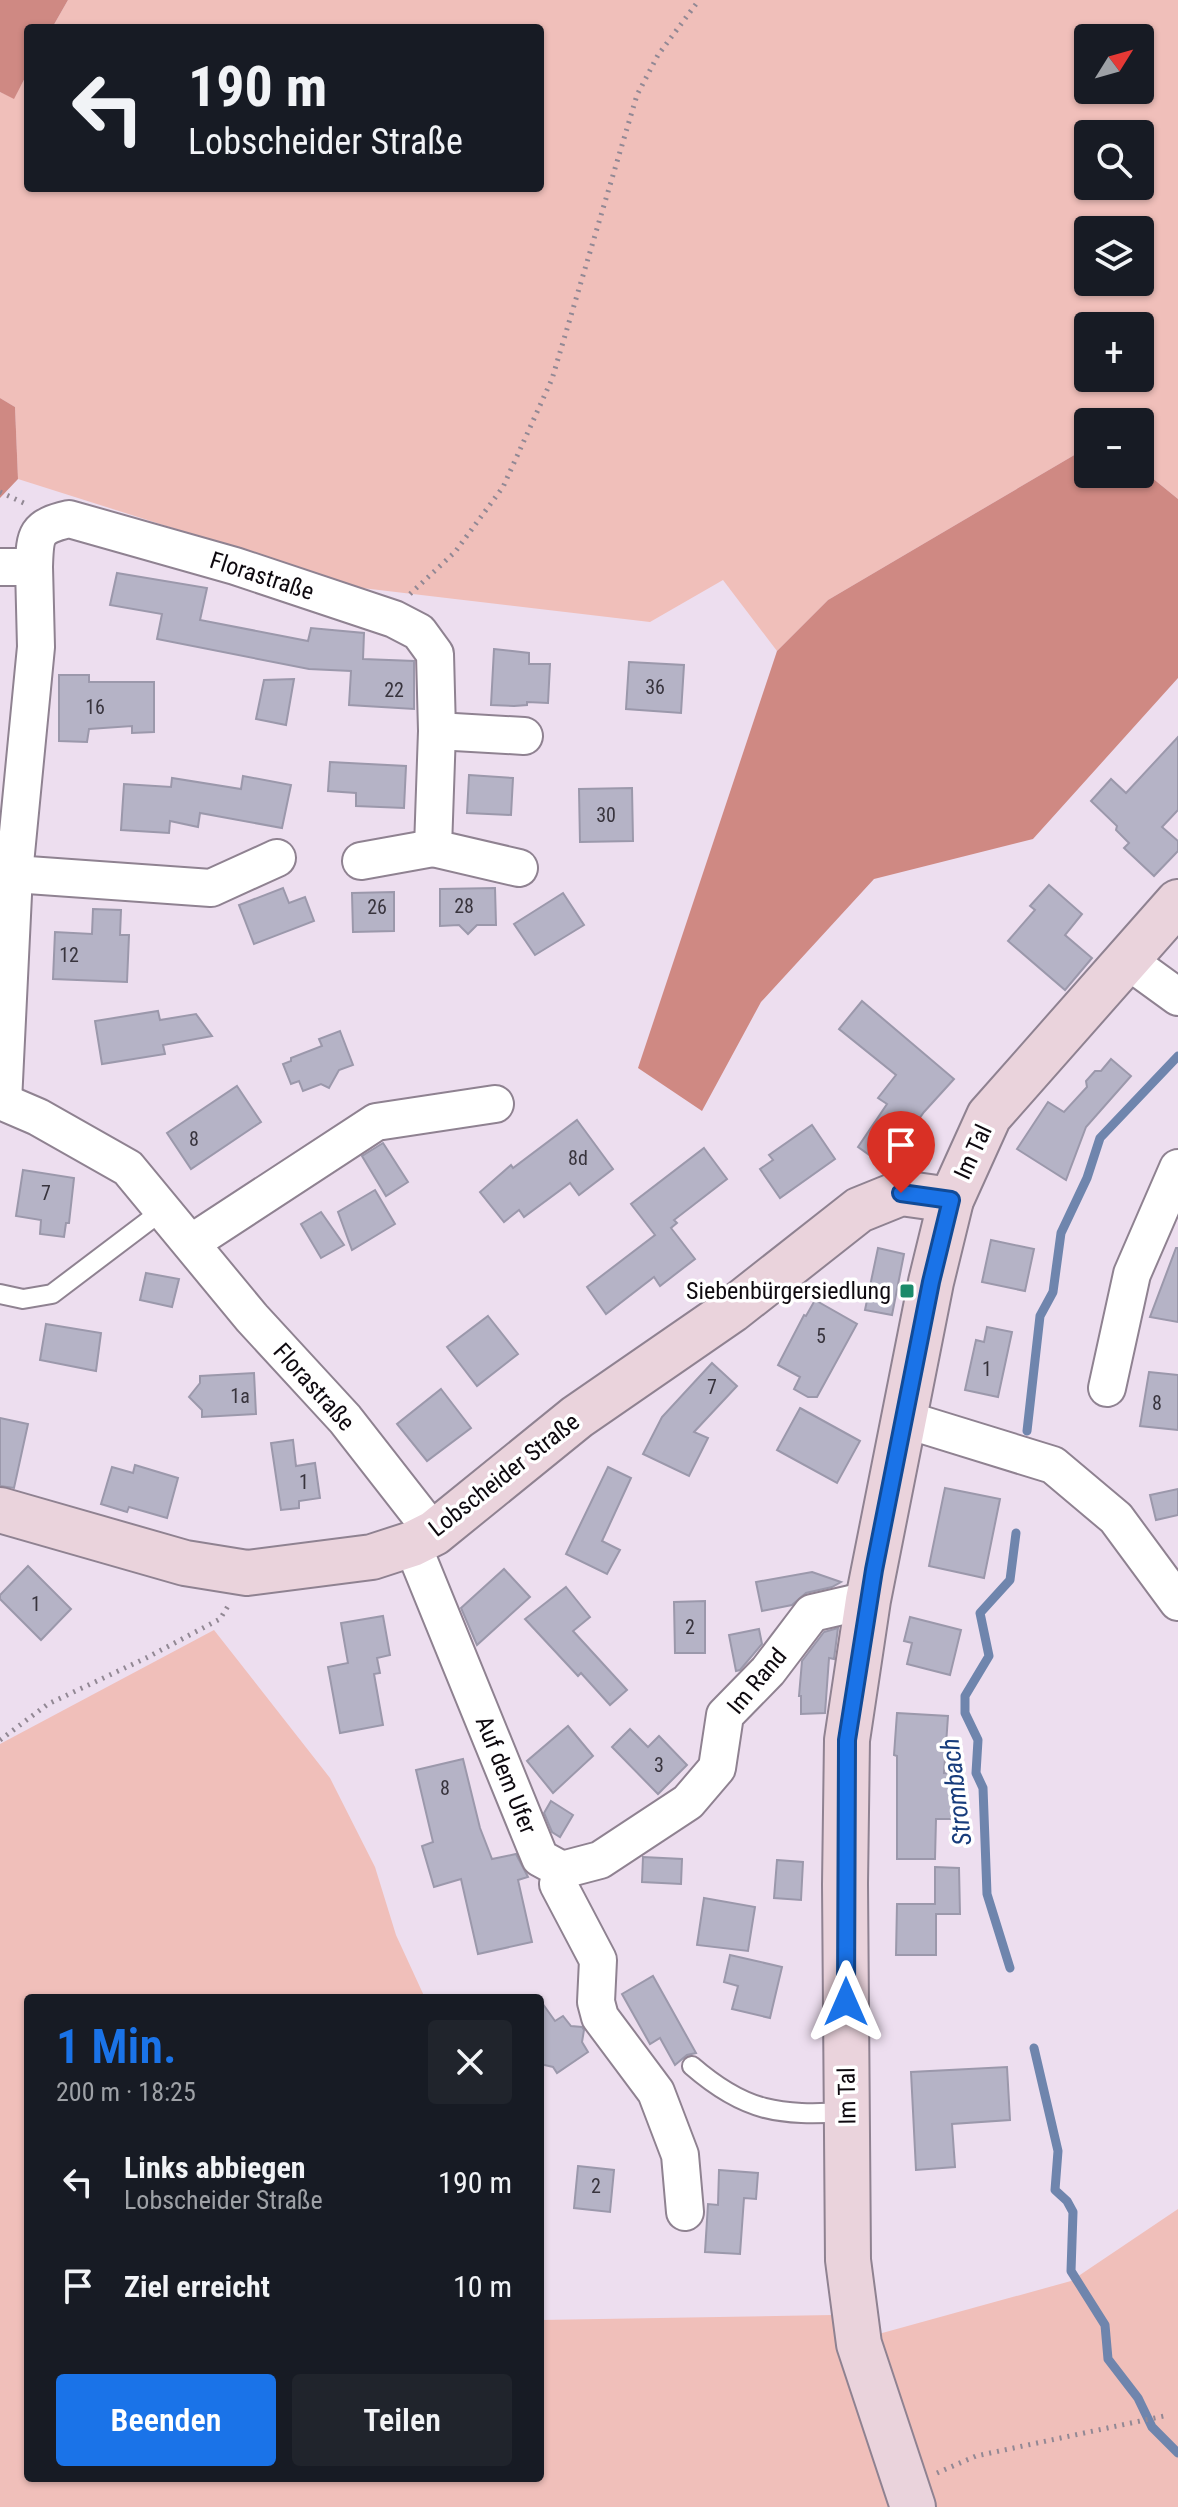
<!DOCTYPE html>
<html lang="de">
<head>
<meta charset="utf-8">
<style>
	:root { --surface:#171b24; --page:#20242c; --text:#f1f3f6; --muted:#9ea1a6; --accent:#1a73e8 }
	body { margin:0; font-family:"Roboto Condensed",sans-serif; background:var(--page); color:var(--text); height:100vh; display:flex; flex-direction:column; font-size:30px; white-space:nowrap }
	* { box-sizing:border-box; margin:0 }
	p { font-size:26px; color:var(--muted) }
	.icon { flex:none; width:44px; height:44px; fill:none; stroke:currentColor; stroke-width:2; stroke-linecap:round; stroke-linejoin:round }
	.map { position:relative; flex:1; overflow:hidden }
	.drawer { position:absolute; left:24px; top:1994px; width:520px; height:488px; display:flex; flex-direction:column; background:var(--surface); border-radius:8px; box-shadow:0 2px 6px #0004 }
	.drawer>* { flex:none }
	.top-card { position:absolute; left:24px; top:24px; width:520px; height:168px; border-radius:8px; box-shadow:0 2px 6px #0004; background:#171b24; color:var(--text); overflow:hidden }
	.needle { width:52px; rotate:53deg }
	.controls { position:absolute; left:1074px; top:24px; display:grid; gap:16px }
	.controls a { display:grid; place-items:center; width:80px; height:80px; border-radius:8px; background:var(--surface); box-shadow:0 2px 6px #0004; font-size:40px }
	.pin { position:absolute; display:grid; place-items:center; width:68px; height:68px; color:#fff; margin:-82px -34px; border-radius:50% 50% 50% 0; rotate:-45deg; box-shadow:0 0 8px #0007 }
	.pin .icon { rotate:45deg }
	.me { position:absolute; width:88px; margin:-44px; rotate:0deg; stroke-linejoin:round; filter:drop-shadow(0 0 6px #0008) }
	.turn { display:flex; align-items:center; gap:28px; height:168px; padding:0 32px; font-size:36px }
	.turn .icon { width:104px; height:104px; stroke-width:2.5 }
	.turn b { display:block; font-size:56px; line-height:68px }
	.round { display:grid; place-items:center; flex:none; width:84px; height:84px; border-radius:8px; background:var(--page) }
	.head { display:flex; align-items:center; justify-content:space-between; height:136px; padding:0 32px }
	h1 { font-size:48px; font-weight:600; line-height:60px; color:var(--accent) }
	.button { display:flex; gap:16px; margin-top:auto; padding:16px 32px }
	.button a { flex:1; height:92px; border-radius:8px; background:var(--accent); color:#fff; font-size:32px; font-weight:600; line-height:92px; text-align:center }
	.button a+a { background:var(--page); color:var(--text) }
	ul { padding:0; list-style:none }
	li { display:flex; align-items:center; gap:24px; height:104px; padding:0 32px }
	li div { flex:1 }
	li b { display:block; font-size:30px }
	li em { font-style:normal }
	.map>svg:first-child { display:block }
	.green { fill:#f0bfba; fill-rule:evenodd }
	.forest { fill:#cf8983 }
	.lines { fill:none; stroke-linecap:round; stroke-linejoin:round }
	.stream { stroke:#6f85ad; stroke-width:9 }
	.building { fill:#b5b3c6; stroke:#9b98ab; stroke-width:2 }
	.lane-casing { stroke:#8f8291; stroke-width:22 }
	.street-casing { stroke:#8f8291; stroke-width:40 }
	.secondary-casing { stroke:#8f8291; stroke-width:48 }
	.path { stroke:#928894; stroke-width:5; stroke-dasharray:2 6; stroke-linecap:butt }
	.lane { stroke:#fff; stroke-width:18 }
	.street { stroke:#fff; stroke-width:36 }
	.secondary { stroke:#ead3dc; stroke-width:44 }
	.route-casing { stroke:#114b97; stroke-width:20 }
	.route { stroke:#1a73e8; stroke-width:14 }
	.poi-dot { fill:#1b8a6a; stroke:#fff; stroke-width:3 }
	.labels { text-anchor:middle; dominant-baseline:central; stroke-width:7; stroke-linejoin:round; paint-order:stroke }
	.number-label { font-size:20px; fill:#38343d }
	.street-label { font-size:24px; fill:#0e090f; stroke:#fff }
	.poi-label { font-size:24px; fill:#0e090f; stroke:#fff; text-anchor:end }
	.water-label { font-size:26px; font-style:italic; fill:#173c7c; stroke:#fff }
</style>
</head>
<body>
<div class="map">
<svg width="1178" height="2507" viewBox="0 0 1178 2507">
	<rect width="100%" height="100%" fill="#eddeef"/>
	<g class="green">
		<path d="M68,0H1178V499L1140,468V422H1088V447L828,600L777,651L723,580L650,622L362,588L18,479L15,407L0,398V92L14,98L28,72V188H540V28H52ZM1088,38H1140V90H1088ZM1088,134H1140V186H1088ZM1088,230H1140V282H1088ZM1088,326H1140V378H1088Z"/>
		<path d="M214,1630L330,1778L375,1867L396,1935L425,1998H28V2478H540V2320L832,2315L891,2507H0V1744Z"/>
		<path d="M1178,2209V2507H934L875,2335L1071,2281Z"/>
	</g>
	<g class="forest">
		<path d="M0,0H68L52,28H28V72L14,99L0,92Z"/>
		<path d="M0,398L15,407L18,479L0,498Z"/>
		<path d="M1088,447V474H1140V468L1178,499V678L1033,839L874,879L761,1002L702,1111L638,1068L777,651L828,600Z"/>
	</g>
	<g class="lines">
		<g class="stream">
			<path d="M1027,1431L1040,1316L1053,1292L1061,1233L1087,1178L1100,1138L1178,1056"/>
			<path d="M1010,1968L987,1894L983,1788L976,1773L978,1740L965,1713V1696L989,1656L980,1613L1010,1580L1016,1533"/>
			<path d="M1034,2048L1058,2151L1055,2190L1067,2201L1073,2212L1071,2271L1105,2325L1108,2359L1138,2398L1152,2427L1178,2453"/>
		</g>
	</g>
	<g class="building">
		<path d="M117,573L207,588L200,620L308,641L311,628L364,633L363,659L414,661V709L349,705L351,671L309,669L157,639L162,614L110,605Z"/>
		<path d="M494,649L529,653V664H550L548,703L527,702V705L514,706L491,705Z"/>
		<path d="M629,662L684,665L681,713L626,709Z"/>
		<path d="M59,675H89V682H154V732L132,733V726L89,729L87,742L59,741Z"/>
		<path d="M294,679L286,725L256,719L264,680Z"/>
		<path d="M1178,737V810L1162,827L1178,841V851L1154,876L1124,848L1129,843L1116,830L1117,826L1091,801L1111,779L1126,793Z"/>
		<path d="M330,762L406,766L404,808L356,806V793L328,791Z"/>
		<path d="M469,775L513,778L511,815L467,813Z"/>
		<path d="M243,776L291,785L282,828L200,813L198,827L170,821L169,833L121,830L124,784L171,787L172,778L241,789Z"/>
		<path d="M632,788L633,841L580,842L579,789Z"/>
		<path d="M1049,885L1082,914L1065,935L1092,958L1065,990L1008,941L1035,910L1030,906Z"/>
		<path d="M283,888L289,903L305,897L314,921L254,944L239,905Z"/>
		<path d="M495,888L496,925H477L468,934L459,925L440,926V889Z"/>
		<path d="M394,892V931L353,932L352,893Z"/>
		<path d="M563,893L584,925L535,955L514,924Z"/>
		<path d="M93,909L121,910L120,935H129L127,982L53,979L55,932L92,934Z"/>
		<path d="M862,1001L954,1079L924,1112L885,1166L858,1147L887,1104L878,1098L896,1075L839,1029Z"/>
		<path d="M158,1011L160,1020L196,1014L212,1036L163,1045L165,1054L102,1064L95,1021Z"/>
		<path d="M340,1031L353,1065L339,1070L329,1088L321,1084L303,1091L299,1081L291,1084L283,1064L291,1061V1058L322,1046L319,1039Z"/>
		<path d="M1111,1059L1131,1076L1086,1127L1066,1180L1017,1149L1048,1102L1064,1112L1087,1087L1086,1081L1095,1071H1101Z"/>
		<path d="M237,1086L261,1122L191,1169L167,1133Z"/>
		<path d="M577,1120L613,1169L579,1195L570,1183L524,1217L519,1210L504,1222L480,1192L511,1165L513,1168Z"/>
		<path d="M812,1125L835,1159L780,1198L760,1169L773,1160L769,1155Z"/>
		<path d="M383,1143L408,1182L386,1196L362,1156Z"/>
		<path d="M704,1148L727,1179L674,1220L677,1223L671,1228L695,1259L660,1286L654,1277L606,1314L587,1287L655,1235L631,1204Z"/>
		<path d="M23,1170L74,1178L69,1223H66L64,1237L40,1234L41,1220L16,1216Z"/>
		<path d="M375,1190L395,1224L352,1250L338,1212Z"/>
		<path d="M321,1212L344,1245L321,1258L301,1224Z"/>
		<path d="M991,1240L1034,1249L1025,1291L982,1282Z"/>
		<path d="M878,1248L904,1254L892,1315L865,1310Z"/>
		<path d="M1176,1248H1178V1322L1150,1317Z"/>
		<path d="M146,1273L179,1279L172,1307L140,1300Z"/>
		<path d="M815,1300L857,1324L817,1397H808L794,1389L800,1377L778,1365L804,1315L806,1316Z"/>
		<path d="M488,1316L518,1354L477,1386L447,1347Z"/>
		<path d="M46,1324L101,1333L96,1371L40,1360Z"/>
		<path d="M987,1327L1012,1332L998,1397L965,1390L976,1340L984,1342Z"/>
		<path d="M712,1363L737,1386L694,1432L708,1438L689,1476L643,1454L662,1417Z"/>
		<path d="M1149,1372L1178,1375V1430L1140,1426Z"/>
		<path d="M254,1373L256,1414L202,1417V1410L189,1397L200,1383V1376Z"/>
		<path d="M441,1389L471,1428L427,1461L397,1424Z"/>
		<path d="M800,1408L860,1441L837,1483L777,1450Z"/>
		<path d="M0,1418L28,1424L14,1488L0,1486Z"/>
		<path d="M293,1440L296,1466L315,1463L320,1498L299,1501V1508L281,1510L271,1443Z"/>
		<path d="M135,1465L178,1478L167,1518L129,1507L127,1512L101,1504L112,1467L133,1473Z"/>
		<path d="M608,1467L631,1478L602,1541L620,1550L607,1574L566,1554Z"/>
		<path d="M945,1488L1000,1499L984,1578L929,1566Z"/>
		<path d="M1178,1489V1515L1156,1520L1150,1495Z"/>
		<path d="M28,1566L71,1609L41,1640L0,1599V1595Z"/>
		<path d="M504,1569L530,1597L477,1645L461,1608Z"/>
		<path d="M812,1572L841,1582L832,1587L806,1593L792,1605L762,1611L756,1582Z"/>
		<path d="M566,1587L590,1617L573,1631L627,1690L610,1705L581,1673L578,1676L525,1619Z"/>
		<path d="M705,1601V1653H675L674,1602Z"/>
		<path d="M383,1616L390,1655L377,1658L380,1673L374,1674L383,1725L340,1733L328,1667L348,1663L341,1623Z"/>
		<path d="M910,1617L961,1630L950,1675L907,1664L912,1643L904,1641Z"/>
		<path d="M838,1628L834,1659L829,1658L825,1713L801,1714V1696H799L802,1661L824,1632Z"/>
		<path d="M759,1629L762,1644L740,1670L736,1671L729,1635Z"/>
		<path d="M897,1713L948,1716L944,1773L960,1774V1819H936L935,1859H897V1756L894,1755Z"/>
		<path d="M568,1726L593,1756L553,1793L527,1761Z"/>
		<path d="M630,1729L648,1747L659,1736L687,1765L658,1794L612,1747Z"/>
		<path d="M463,1759L480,1828L492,1859L516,1854L528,1877L518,1880L532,1942L478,1954L461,1879L434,1887L422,1846L433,1842L416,1770Z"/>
		<path d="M551,1801L573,1815L560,1837L552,1832L544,1813Z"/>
		<path d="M643,1857L682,1859L681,1884L642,1882Z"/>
		<path d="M777,1860L803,1862L801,1900L774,1898Z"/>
		<path d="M935,1867L959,1868L960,1914H936V1955H896L897,1904H935Z"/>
		<path d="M704,1898L755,1907L748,1951L697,1945Z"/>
		<path d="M730,1955L782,1967L770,2018L732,2009L738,1986L724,1982Z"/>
		<path d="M653,1976L696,2053L687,2055L675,2065L660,2038L650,2044L622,1994Z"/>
		<path d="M540,2000L555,2021L563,2016L571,2026L582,2027L584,2030L582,2042L588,2052L557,2073L553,2067L540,2064Z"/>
		<path d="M1007,2067L1010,2120L952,2124L955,2167L916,2170L911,2072Z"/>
		<path d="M578,2166L614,2170L610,2212L574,2208Z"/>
		<path d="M719,2170L758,2173L756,2199L744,2198L740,2254L705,2252L708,2204L718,2205Z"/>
	</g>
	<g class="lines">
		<defs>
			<g id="lane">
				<path d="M0,1294L23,1299L52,1294L163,1210"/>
				<path d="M692,2066C745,2112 779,2116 847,2112"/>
			</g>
			<g id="street">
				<path d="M0,567H34L36,647L14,874L3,1102"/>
				<path d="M34,567C35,534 35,527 69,519L235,566L394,619L419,632L435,654L437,731L433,848L519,868"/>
				<path d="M437,731L524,736"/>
				<path d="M361,861L433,848"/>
				<path d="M0,870L14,874L211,888L277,858"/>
				<path d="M1127,960L1178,997"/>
				<path d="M3,1102L38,1117L128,1168L252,1318L345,1419L434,1533"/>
				<path d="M191,1243L376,1122L495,1104"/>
				<path d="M1107,1388L1132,1274L1178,1168"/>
				<path d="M904,1419L1053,1465L1116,1518L1178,1602"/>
				<path d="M412,1544L540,1858L562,1870L558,1884L598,1960L596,2002L600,2017L656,2092L680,2155L685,2212"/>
				<path d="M562,1870L600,1860L688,1802L717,1768L725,1715L768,1671L812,1613L868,1600"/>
			</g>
			<g id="secondary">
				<path d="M0,1510L185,1563L247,1573L372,1557L412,1544L434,1533L577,1417L732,1310L859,1210L901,1193L951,1200"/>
				<path d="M913,2507L859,2344L848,2260L845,1884L847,1740L868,1600L931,1282L951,1200L989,1116L1178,902"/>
			</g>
		</defs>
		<use href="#lane" class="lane-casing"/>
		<use href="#street" class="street-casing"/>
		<use href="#secondary" class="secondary-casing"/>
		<g class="path">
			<path d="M0,492L26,504"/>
			<path d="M410,594L455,552L503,487L552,379L637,95L658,55L699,0"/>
			<path d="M0,1740L48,1704L146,1658L220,1619L228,1606"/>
			<path d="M937,2473L976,2456L1164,2416"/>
		</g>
		<use href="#lane" class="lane"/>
		<use href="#street" class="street"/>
		<use href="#secondary" class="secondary"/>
	</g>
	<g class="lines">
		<defs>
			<path id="route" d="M846,2002L847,1740L874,1570L931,1282L951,1200L901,1193"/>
		</defs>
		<use href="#route" class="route-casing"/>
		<use href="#route" class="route"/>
	</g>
	<rect class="poi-dot" x="899" y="1283" width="16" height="16" rx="4"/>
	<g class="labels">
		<g class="number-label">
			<text x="655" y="687">36</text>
			<text x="394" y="690">22</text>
			<text x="95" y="707">16</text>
			<text x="606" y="815">30</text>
			<text x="464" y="906">28</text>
			<text x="377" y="907">26</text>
			<text x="69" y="955">12</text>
			<text x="194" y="1139">8</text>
			<text x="578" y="1158">8d</text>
			<text x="46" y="1193">7</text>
			<text x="821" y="1336">5</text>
			<text x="987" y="1369">1</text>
			<text x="712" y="1387">7</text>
			<text x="240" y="1396">1a</text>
			<text x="1157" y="1403">8</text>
			<text x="304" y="1482">1</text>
			<text x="36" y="1604">1</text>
			<text x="690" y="1627">2</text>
			<text x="659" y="1765">3</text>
			<text x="445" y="1788">8</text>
			<text x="596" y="2186">2</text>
		</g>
		<g class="street-label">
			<text transform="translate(262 576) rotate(18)">Florastraße</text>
			<text transform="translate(973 1152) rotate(-65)">Im Tal</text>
			<text transform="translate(314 1387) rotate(48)">Florastraße</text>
			<text transform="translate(504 1475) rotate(-38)">Lobscheider Straße</text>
			<text transform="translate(757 1681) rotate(-50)">Im Rand</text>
			<text transform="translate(506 1775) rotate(68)">Auf dem Ufer</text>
			<text transform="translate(847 2096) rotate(-91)">Im Tal</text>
		</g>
		<g class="poi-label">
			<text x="891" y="1291">Siebenbürgersiedlung</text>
		</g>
		<g class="water-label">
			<text transform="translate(956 1792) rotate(-97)">Strombach</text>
		</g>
	</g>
</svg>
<div class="controls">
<a><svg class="needle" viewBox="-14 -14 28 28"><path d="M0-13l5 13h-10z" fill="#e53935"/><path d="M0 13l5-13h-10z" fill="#9ea1a6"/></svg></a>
<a><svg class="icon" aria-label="search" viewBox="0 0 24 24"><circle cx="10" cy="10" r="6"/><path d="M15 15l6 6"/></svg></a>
<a><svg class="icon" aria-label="layers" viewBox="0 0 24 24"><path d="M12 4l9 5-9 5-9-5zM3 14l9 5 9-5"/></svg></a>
<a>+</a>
<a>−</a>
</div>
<div class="pin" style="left:901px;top:1193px;background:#d93025"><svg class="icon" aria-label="arrive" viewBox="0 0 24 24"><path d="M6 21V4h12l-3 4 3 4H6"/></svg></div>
<svg class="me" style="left:846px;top:2002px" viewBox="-20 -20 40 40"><path d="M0-17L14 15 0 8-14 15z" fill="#1a73e8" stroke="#fff" stroke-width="4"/></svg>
<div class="top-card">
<div class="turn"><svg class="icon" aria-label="left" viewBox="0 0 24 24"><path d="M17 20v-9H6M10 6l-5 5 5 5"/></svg><div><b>190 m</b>Lobscheider Straße</div></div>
</div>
<section class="drawer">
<div class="head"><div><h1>1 Min.</h1><p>200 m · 18:25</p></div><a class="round"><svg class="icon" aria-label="close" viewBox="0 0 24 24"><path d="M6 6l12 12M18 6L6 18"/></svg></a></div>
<ul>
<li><svg class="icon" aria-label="left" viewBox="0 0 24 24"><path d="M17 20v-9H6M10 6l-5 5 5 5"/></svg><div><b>Links abbiegen</b><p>Lobscheider Straße</p></div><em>190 m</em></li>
<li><svg class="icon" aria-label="arrive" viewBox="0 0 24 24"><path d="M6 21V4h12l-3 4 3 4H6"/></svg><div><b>Ziel erreicht</b></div><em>10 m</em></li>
</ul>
<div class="button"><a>Beenden</a><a>Teilen</a></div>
</section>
</div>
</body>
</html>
